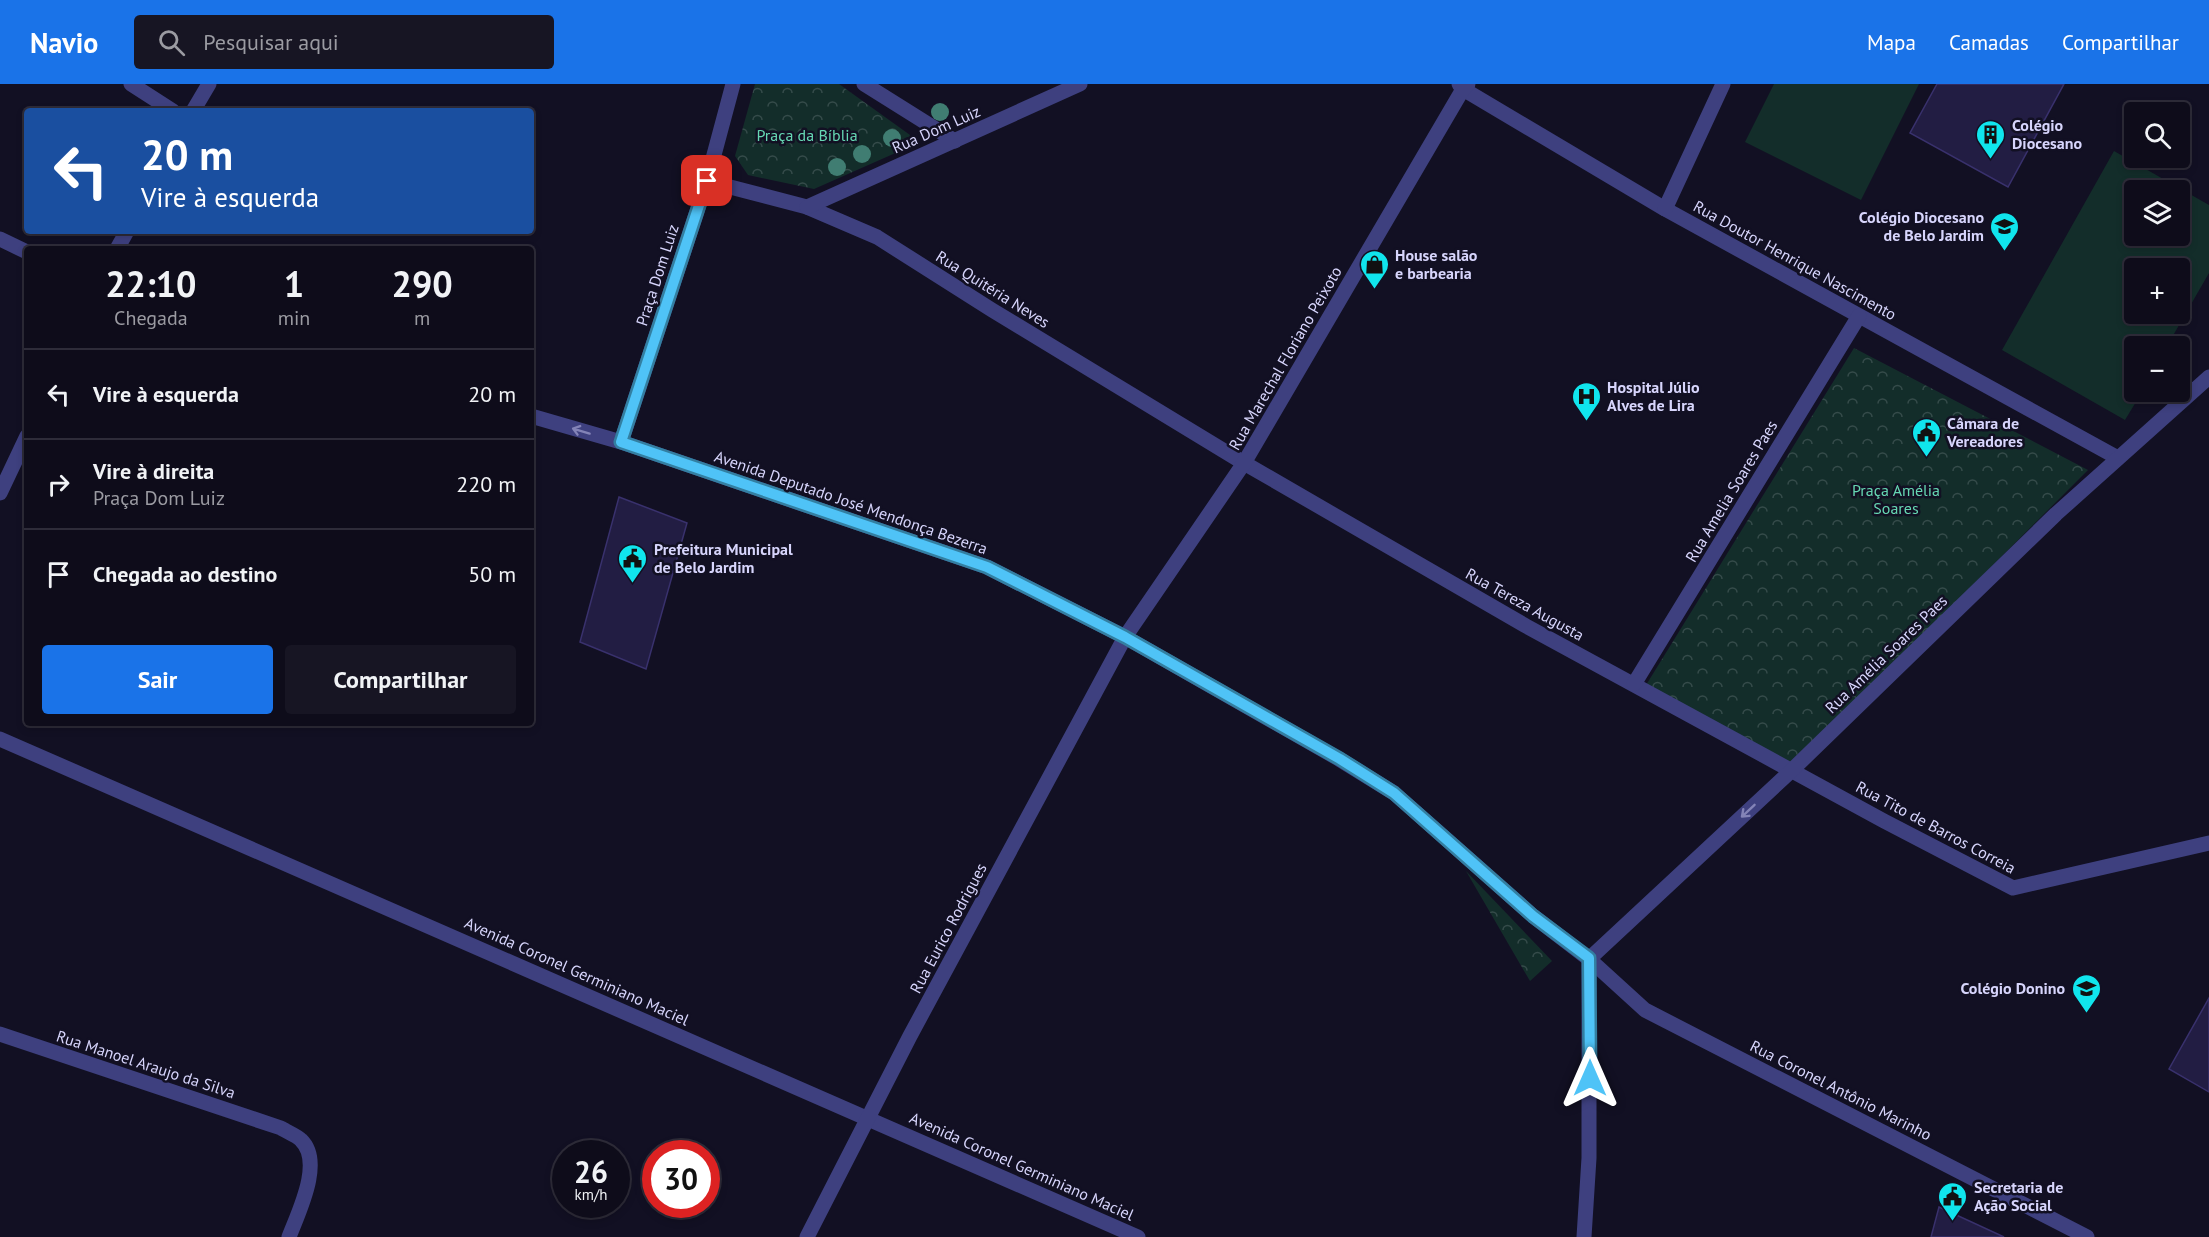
<!DOCTYPE html>
<html lang="pt">
<head>
<meta charset="utf-8">
<style>
	:root { --surface:#0e0c1a; --page:#171523; --text:#f1f3f6; --muted:#9b9ba2; --line:#2e2c39; --accent:#1a73e8 }
	body { margin:0; font-family:"PT Sans",sans-serif; background:var(--page); color:var(--text); height:100vh; display:flex; flex-direction:column; font-size:22px; white-space:nowrap }
	* { box-sizing:border-box; margin:0 }
	p { font-size:20px; color:var(--muted) }
	.icon { flex:none; width:33px; height:33px; fill:none; stroke:currentColor; stroke-width:2; stroke-linecap:round; stroke-linejoin:round }
	.map { position:relative; flex:1; overflow:hidden }
	.sheet { position:absolute; left:24px; top:162px; width:510px; height:480px; display:flex; flex-direction:column; background:var(--surface); border-radius:6px; box-shadow:0 3px 9px #0003,0 0 0 2px var(--line) }
	.sheet>* { flex:none }
	.hud { position:absolute; left:24px; top:24px; width:510px; height:126px; border-radius:6px; box-shadow:0 3px 9px #0003,0 0 0 2px var(--line); background:#1a4fa0; color:#fff; overflow:hidden }
	.controls { position:absolute; left:2124px; top:18px; display:grid; gap:12px }
	.controls a { display:grid; place-items:center; width:66px; height:66px; border-radius:6px; background:var(--surface); box-shadow:0 3px 9px #0003,0 0 0 2px var(--line); font-size:30px }
	.speed { position:absolute; left:552px; top:1056px; display:flex; gap:12px; font-size:30px; font-weight:700; text-align:center }
	.speed>* { display:grid; place-content:center; width:78px; height:78px; border-radius:50%; background:var(--surface); box-shadow:0 3px 9px #0003,0 0 0 2px var(--line); line-height:1 }
	.speed small { font-size:15px; font-weight:400 }
	.speed .limit { border:9px solid #d22; background:#fff; color:#111 }
	.pin { position:absolute; display:grid; place-items:center; width:51px; height:51px; color:#fff; margin:-26px; border-radius:12px; box-shadow:0 3px 9px #0006 }
	.me { position:absolute; width:66px; margin:-33px; rotate:0deg; stroke-linejoin:round; filter:drop-shadow(0 0 4px #0008) }
	.turn { display:flex; align-items:center; gap:21px; height:126px; padding:0 18px; font-size:27px }
	.turn .icon { width:78px; height:78px; stroke-width:2.5 }
	.turn b { display:block; font-size:42px; line-height:51px }
	.eta { display:flex; justify-content:space-evenly; align-items:center; height:102px; text-align:center }
	.eta b { font-size:36px; font-weight:700; line-height:42px }
	.primary-button { display:flex; gap:12px; margin-top:auto; padding:12px 18px }
	.primary-button a { flex:1; height:69px; border-radius:6px; background:var(--accent); color:#fff; font-size:24px; font-weight:700; line-height:69px; text-align:center }
	.primary-button a+a { background:var(--page); color:var(--text) }
	ul { padding:0; list-style:none }
	li { display:flex; align-items:center; gap:18px; height:90px; padding:0 18px; border-top:2px solid var(--line) }
	li div { flex:1 }
	li b { display:block; font-size:22px }
	li em { font-style:normal }
	header { display:flex; align-items:center; gap:36px; box-sizing:border-box; height:84px; padding:0 30px; background:var(--accent); color:#fff }
	header strong { font-size:28px }
	nav { display:flex; gap:33px; margin-inline-start:auto; font-size:21px }
	.search { width:420px; height:54px; background:var(--page); display:flex; align-items:center; gap:15px; box-sizing:border-box; padding:0 21px; border-radius:6px; color:var(--muted); font-size:22px }
	.map>svg:first-child { display:block }
	.forest { fill:url(#forest-crowns) }
	.pitch { fill:#132d2a; fill-rule:evenodd }
	.building { fill:#221d43; stroke:#39316d; stroke-width:1.5 }
	.lines { fill:none; stroke-linecap:round; stroke-linejoin:round }
	.minor { stroke:#3e407f; stroke-width:15 }
	.tree { fill:#407d72 }
	.oneway { stroke:#8383b7 }
	.route-casing { stroke:#337fa1; stroke-width:15 }
	.route { stroke:#4fc3f7; stroke-width:10 }
	.labels { text-anchor:middle; dominant-baseline:central; stroke-width:5; stroke-linejoin:round; paint-order:stroke }
	.poi-label { font-size:16px; font-weight:bold; fill:#d7d5fc; stroke:#121023; text-anchor:start }
	.street-label { font-size:16px; fill:#d7d5fc; stroke:#121023 }
	.park-label { font-size:16px; fill:#66d7b3; stroke:#121023 }
</style>
</head>
<body>
<header>
<strong>Navio</strong>
<div class="search"><svg class="icon" aria-label="search" viewBox="0 0 24 24"><circle cx="10" cy="10" r="6"/><path d="M15 15l6 6"/></svg>Pesquisar aqui</div>
<nav><a>Mapa</a><a>Camadas</a><a>Compartilhar</a></nav>
</header>
<div class="map">
<svg width="2209" height="1153" viewBox="0 0 2209 1153">
	<defs>
		<pattern id="forest-crowns" width="20" height="18" patternUnits="userSpaceOnUse" patternTransform="scale(1.5)"><rect width="20" height="18" fill="#132d2a"/><path d="M2 6a3 3 0 1 1 6 0M12 15a3 3 0 1 1 6 0" fill="none" stroke="#354b4a"/></pattern>
	</defs>
	<rect width="100%" height="100%" fill="#121023"/>
	<g class="forest">
		<path d="M755,0H839L910,51L909,63L814,105L748,91L735,72Z"/>
		<path d="M1854,264L2088,386L1791,683L1643,606Z"/>
		<path d="M1466,787L1552,877L1530,897Z"/>
	</g>
	<g class="pitch">
		<path d="M1774,0H1919L1861,116L1745,58Z"/>
		<path d="M2114,67L2209,121V189L2167,262H2134V308H2142L2125,336L2002,266ZM2134,106H2180V152H2134ZM2134,184H2180V230H2134Z"/>
	</g>
	<g class="building">
		<path d="M1937,0H2064L2008,103L1910,49Z"/>
		<path d="M619,413L687,439L646,585L580,558Z"/>
		<path d="M2209,914V1008L2169,985Z"/>
		<path d="M1939,1123L2004,1153H1931Z"/>
	</g>
	<g class="lines">
		<g class="minor">
			<path d="M131,0L173,27"/>
			<path d="M864,0L955,57"/>
			<path d="M1459,0L1463,5L1665,125L2118,374"/>
			<path d="M193,27L209,0"/>
			<path d="M707,97L807,123L877,153L992,226L1244,379L1526,542L1884,737L2013,804L2209,759"/>
			<path d="M807,123L1080,0"/>
			<path d="M1665,125L1723,0"/>
			<path d="M0,155L27,168"/>
			<path d="M117,165L127,147"/>
			<path d="M531,332L621,358L987,483L1125,553L1339,675L1394,709L1533,832L1589,875L1645,926L2087,1153"/>
			<path d="M621,358L707,97L733,0"/>
			<path d="M0,409L27,352"/>
			<path d="M1634,600L1859,232"/>
			<path d="M0,655L1138,1153"/>
			<path d="M1589,875L1791,687L2056,430L2209,293"/>
			<path d="M0,950L281,1044C287,1048 296,1051 301,1056C324,1078 298,1129 289,1153"/>
			<path d="M807,1153L910,952L1125,553L1244,379L1463,5L1468,0"/>
			<path d="M1584,1153L1589,1074V875"/>
		</g>
	</g>
	<g class="tree">
		<circle cx="940" cy="28" r="9"/>
		<circle cx="892" cy="54" r="9"/>
		<circle cx="862" cy="70" r="9"/>
		<circle cx="837" cy="83" r="9"/>
	</g>
	<defs><path id="oneway-shaft" d="M-6 0H5M1.5-3L5.5 0L1.5 3" fill="none" stroke-width="1.6" stroke-linecap="round" stroke-linejoin="round" transform="scale(1.5)"/></defs>
	<g class="oneway">
		<use href="#oneway-shaft" transform="translate(581 347) rotate(-163)"/>
		<use href="#oneway-shaft" transform="translate(1748 727) rotate(137)"/>
	</g>
	<g class="lines">
		<defs>
			<path id="route" d="M707,97L621,358L987,483L1125,553L1340,675L1394,709L1533,832L1589,874L1590,994"/>
		</defs>
		<use href="#route" class="route-casing"/>
		<use href="#route" class="route"/>
	</g>
	<defs>
		<symbol id="building-pin" viewBox="-11 -11 22 30"><path d="M0 17L-7.5 6A9.5 9.5 0 1 1 7.5 6Z" fill="#10e5ed" stroke="#121023"/><path d="M-4-6H4V6H1V3H-1V6H-4ZM-2.5-4.3h1.7v1.8h-1.7ZM.8-4.3h1.7v1.8H.8ZM-2.5-1h1.7V.8h-1.7ZM.8-1h1.7V.8H.8Z" fill="#111"/></symbol>
		<symbol id="school-pin" viewBox="-11 -11 22 30"><path d="M0 17L-7.5 6A9.5 9.5 0 1 1 7.5 6Z" fill="#10e5ed" stroke="#121023"/><path d="M0-5L7-2L0 1L-7-2ZM-4 1L0 2.5L4 1V4Q0 6-4 4Z" fill="#111"/></symbol>
		<symbol id="shop-pin" viewBox="-11 -11 22 30"><path d="M0 17L-7.5 6A9.5 9.5 0 1 1 7.5 6Z" fill="#10e5ed" stroke="#121023"/><path d="M-5-2.5h2.3a2.7 3.5 0 0 1 5.4 0H5L5.5 6h-11ZM-1.5-2.5h3a1.5 2.3 0 0 0-3 0Z" fill="#111"/></symbol>
		<symbol id="hospital-pin" viewBox="-11 -11 22 30"><path d="M0 17L-7.5 6A9.5 9.5 0 1 1 7.5 6Z" fill="#10e5ed" stroke="#121023"/><path d="M-5-5h3v3.5h4V-5h3V5h-3V1.5h-4V5h-3Z" fill="#111"/></symbol>
		<symbol id="civic-pin" viewBox="-11 -11 22 30"><path d="M0 17L-7.5 6A9.5 9.5 0 1 1 7.5 6Z" fill="#10e5ed" stroke="#121023"/><path d="M-.6-6.5H3V-4.5H.6V-3L4-1V1h2V6H-6V1h2V-1L-.6-3ZM-1.2 2.5V6h2.4V2.5Z" fill="#111"/></symbol>
	</defs>
	<g fill-rule="evenodd">
		<use href="#building-pin" x="1974" y="34" width="33" height="45"/>
		<use href="#school-pin" x="1988" y="126" width="33" height="45"/>
		<use href="#shop-pin" x="1358" y="164" width="33" height="45"/>
		<use href="#hospital-pin" x="1570" y="296" width="33" height="45"/>
		<use href="#civic-pin" x="1910" y="332" width="33" height="45"/>
		<use href="#civic-pin" x="616" y="458" width="33" height="45"/>
		<use href="#school-pin" x="2070" y="888" width="33" height="45"/>
		<use href="#civic-pin" x="1936" y="1096" width="33" height="45"/>
	</g>
	<g class="labels">
		<g class="poi-label">
			<text x="2012" y="41">Colégio<tspan x="2012" dy="18">Diocesano</tspan></text>
			<text x="1984" y="133" text-anchor="end">Colégio Diocesano<tspan x="1984" dy="18">de Belo Jardim</tspan></text>
			<text x="1395" y="171">House salão<tspan x="1395" dy="18">e barbearia</tspan></text>
			<text x="1607" y="303">Hospital Júlio<tspan x="1607" dy="18">Alves de Lira</tspan></text>
			<text x="1947" y="339">Câmara de<tspan x="1947" dy="18">Vereadores</tspan></text>
			<text x="654" y="465">Prefeitura Municipal<tspan x="654" dy="18">de Belo Jardim</tspan></text>
			<text x="2065" y="904" text-anchor="end">Colégio Donino</text>
			<text x="1974" y="1103">Secretaria de<tspan x="1974" dy="18">Ação Social</tspan></text>
		</g>
		<g class="street-label">
			<text transform="translate(936 45) rotate(-24)">Rua Dom Luiz</text>
			<text transform="translate(1795 176) rotate(29)">Rua Doutor Henrique Nascimento</text>
			<text transform="translate(657 191) rotate(-72)">Praça Dom Luiz</text>
			<text transform="translate(993 205) rotate(32)">Rua Quitéria Neves</text>
			<text transform="translate(1285 274) rotate(-60)">Rua Marechal Floriano Peixoto</text>
			<text transform="translate(1731 407) rotate(-59)">Rua Amelia Soares Paes</text>
			<text transform="translate(851 418) rotate(19)">Avenida Deputado José Mendonça Bezerra</text>
			<text transform="translate(1525 520) rotate(29)">Rua Tereza Augusta</text>
			<text transform="translate(1886 570) rotate(-44)">Rua Amélia Soares Paes</text>
			<text transform="translate(1936 743) rotate(28)">Rua Tito de Barros Correia</text>
			<text transform="translate(948 844) rotate(-62)">Rua Eurico Rodrigues</text>
			<text transform="translate(577 887) rotate(24)">Avenida Coronel Germiniano Maciel</text>
			<text transform="translate(146 980) rotate(18)">Rua Manoel Araujo da Silva</text>
			<text transform="translate(1841 1006) rotate(27)">Rua Coronel Antônio Marinho</text>
			<text transform="translate(1022 1082) rotate(24)">Avenida Coronel Germiniano Maciel</text>
		</g>
		<g class="park-label">
			<text x="807" y="51">Praça da Bíblia</text>
			<text x="1896" y="406">Praça Amélia<tspan x="1896" dy="18">Soares</tspan></text>
		</g>
	</g>
</svg>
<div class="controls">
<a><svg class="icon" aria-label="search" viewBox="0 0 24 24"><circle cx="10" cy="10" r="6"/><path d="M15 15l6 6"/></svg></a>
<a><svg class="icon" aria-label="layers" viewBox="0 0 24 24"><path d="M12 4l9 5-9 5-9-5zM3 14l9 5 9-5"/></svg></a>
<a>+</a>
<a>−</a>
</div>
<div class="speed"><div>26<small>km/h</small></div><div class="limit">30</div></div>
<div class="pin" style="left:707px;top:97px;background:#d93025"><svg class="icon" aria-label="arrive" viewBox="0 0 24 24"><path d="M6 21V4h12l-3 4 3 4H6"/></svg></div>
<svg class="me" style="left:1590px;top:994px" viewBox="-20 -20 40 40"><path d="M0-17L14 15 0 8-14 15z" fill="#4fc3f7" stroke="#fff" stroke-width="4"/></svg>
<div class="hud">
<div class="turn"><svg class="icon" aria-label="left" viewBox="0 0 24 24"><path d="M17 20v-9H6M10 6l-5 5 5 5"/></svg><div><b>20 m</b>Vire à esquerda</div></div>
</div>
<section class="sheet">
<div class="eta">
<div><b>22:10</b><p>Chegada</p></div>
<div><b>1</b><p>min</p></div>
<div><b>290</b><p>m</p></div>
</div>
<ul>
<li><svg class="icon" aria-label="left" viewBox="0 0 24 24"><path d="M17 20v-9H6M10 6l-5 5 5 5"/></svg><div><b>Vire à esquerda</b></div><em>20 m</em></li>
<li><svg class="icon" aria-label="right" viewBox="0 0 24 24"><path d="M7 20v-9h11M14 6l5 5-5 5"/></svg><div><b>Vire à direita</b><p>Praça Dom Luiz</p></div><em>220 m</em></li>
<li><svg class="icon" aria-label="arrive" viewBox="0 0 24 24"><path d="M6 21V4h12l-3 4 3 4H6"/></svg><div><b>Chegada ao destino</b></div><em>50 m</em></li>
</ul>
<div class="primary-button"><a>Sair</a><a>Compartilhar</a></div>
</section>
</div>
</body>
</html>
